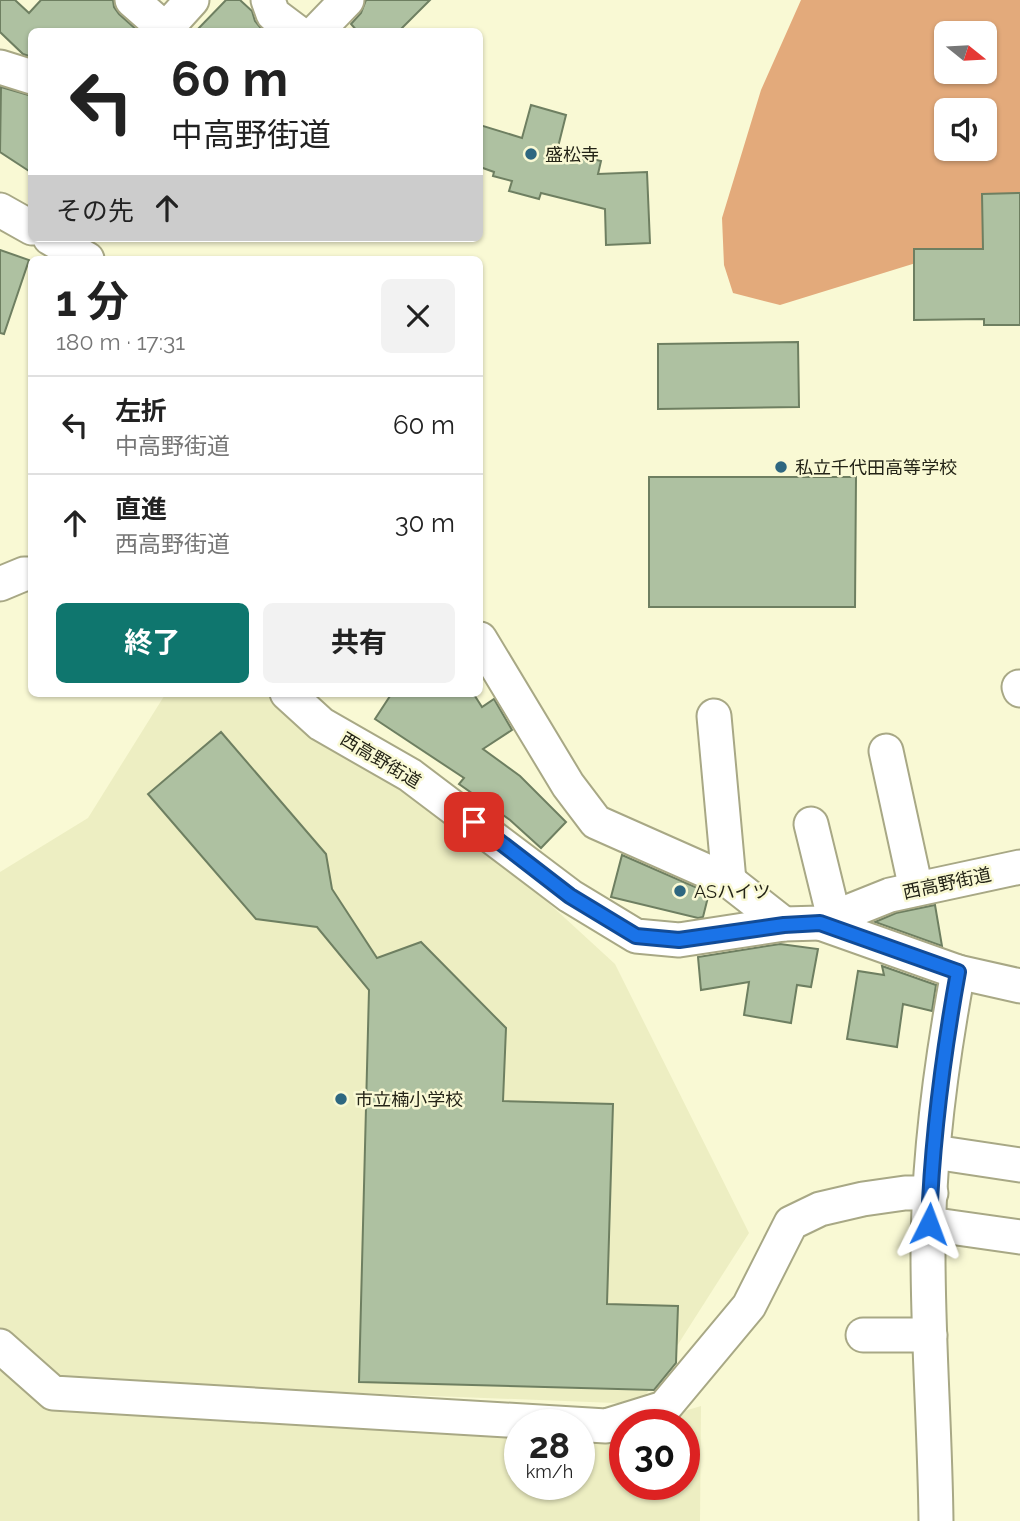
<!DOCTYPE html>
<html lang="ja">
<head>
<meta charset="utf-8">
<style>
	:root { --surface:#fff; --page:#f2f2f2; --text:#222; --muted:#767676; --line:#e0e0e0; --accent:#0f766e }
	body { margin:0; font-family:Raleway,"Noto Sans JP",sans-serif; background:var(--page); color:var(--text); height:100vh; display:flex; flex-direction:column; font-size:26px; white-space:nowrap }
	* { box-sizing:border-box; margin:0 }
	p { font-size:23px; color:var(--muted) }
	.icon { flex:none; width:38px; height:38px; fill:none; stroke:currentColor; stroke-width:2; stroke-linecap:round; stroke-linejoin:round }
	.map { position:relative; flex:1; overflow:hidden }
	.sheet { position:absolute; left:28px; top:256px; width:455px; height:441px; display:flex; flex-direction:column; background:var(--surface); border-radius:10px; box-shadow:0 2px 5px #0004 }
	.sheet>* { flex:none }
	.hud { position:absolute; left:28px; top:28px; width:455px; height:214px; border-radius:10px; box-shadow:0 2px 5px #0004; background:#fff; color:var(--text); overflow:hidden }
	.needle { width:46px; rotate:108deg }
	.fabs { position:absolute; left:934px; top:21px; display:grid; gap:14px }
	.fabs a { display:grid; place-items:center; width:63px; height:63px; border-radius:10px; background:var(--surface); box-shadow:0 2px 5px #0004; font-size:35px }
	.speed { position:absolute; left:504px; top:1409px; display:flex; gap:14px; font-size:35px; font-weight:700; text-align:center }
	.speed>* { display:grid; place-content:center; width:91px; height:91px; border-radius:50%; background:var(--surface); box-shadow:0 2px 5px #0004; line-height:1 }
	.speed small { font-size:18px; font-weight:400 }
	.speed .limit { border:10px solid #d22; background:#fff; color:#111 }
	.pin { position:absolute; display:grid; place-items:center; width:60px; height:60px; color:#fff; margin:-30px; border-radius:14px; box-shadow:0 4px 10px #0006 }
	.me { position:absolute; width:77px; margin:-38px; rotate:3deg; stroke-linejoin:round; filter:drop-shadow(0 0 5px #0008) }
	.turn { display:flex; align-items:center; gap:24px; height:147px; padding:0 28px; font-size:32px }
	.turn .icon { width:91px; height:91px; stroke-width:2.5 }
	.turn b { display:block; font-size:49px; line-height:60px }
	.then { display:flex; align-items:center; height:66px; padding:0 28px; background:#0003; gap:14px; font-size:26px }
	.round { display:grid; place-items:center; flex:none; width:74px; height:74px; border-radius:10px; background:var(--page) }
	.overview { display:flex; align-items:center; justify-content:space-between; height:119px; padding:0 28px }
	h1 { font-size:42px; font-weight:700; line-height:52px }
	.cta { display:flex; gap:14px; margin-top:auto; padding:14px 28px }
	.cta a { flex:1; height:80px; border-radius:10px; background:var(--accent); color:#fff; font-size:28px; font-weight:700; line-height:80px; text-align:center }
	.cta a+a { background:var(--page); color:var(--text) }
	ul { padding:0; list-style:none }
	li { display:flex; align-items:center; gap:21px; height:98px; padding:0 28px; border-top:2px solid var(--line) }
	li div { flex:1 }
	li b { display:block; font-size:26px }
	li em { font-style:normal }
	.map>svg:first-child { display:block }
	.built { fill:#edeec2 }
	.forest { fill:#e3aa7b; fill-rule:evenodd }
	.building { fill:#aec1a1; stroke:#6e7f61; stroke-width:2 }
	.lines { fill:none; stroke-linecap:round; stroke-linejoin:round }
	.minor-casing { stroke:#a8a885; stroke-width:37 }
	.minor { stroke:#fff; stroke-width:33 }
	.route-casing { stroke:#114b97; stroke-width:18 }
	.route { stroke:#1a73e8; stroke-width:12 }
	.poi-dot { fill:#2e6780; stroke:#f9f9d4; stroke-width:2.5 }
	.labels { text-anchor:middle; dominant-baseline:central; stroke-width:5; stroke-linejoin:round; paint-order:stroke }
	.poi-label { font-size:18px; fill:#242417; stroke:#f9f9d4; text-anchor:start }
	.street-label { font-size:18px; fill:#242417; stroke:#f9f9d4 }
</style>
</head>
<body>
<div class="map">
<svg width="1020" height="1521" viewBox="0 0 1020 1521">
	<rect width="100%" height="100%" fill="#f9f9d4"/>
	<g class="built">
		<path d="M166,693H275L454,816L615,964L749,1233L640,1404L53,1381L0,1334V872L88,818Z"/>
		<path d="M0,1355L50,1401L520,1432V1484H579V1436L625,1429V1484H684V1424H641L701,1406L700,1521H0Z"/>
	</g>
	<path class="forest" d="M801,0H1020V242L932,258L780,305L733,293L724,265L722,218L761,90ZM947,33H985V72H947ZM947,110H985V149H947Z"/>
	<g class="building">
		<path d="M0,0H15L29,13L41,0H113L114,7L119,14L139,32H32V57L23,54L0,32Z"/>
		<path d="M226,0H240L252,11L255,21L264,32H195Z"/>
		<path d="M366,0H430L398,32H358L351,24L361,13Z"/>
		<path d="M1,87L32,96V173L0,152Z"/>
		<path d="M531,105L566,115L557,151L601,161L598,174L647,172L650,243L606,245L605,209L541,193L539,199L509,191L512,181L493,176L494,172L480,167V125L522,138Z"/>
		<path d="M1020,193V325H984V319L914,320V249H983L982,194Z"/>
		<path d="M0,250L29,260L4,334L0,333Z"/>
		<path d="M798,342L799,407L658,409V344Z"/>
		<path d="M649,477H856L855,607H649Z"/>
		<path d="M392,693H473L482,707L494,699L512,730L483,749L520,776L566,822L541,848L510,820L459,784L464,778L375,719Z"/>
		<path d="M221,732L326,854L332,889L377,958L421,942L506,1028L503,1101L613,1104L607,1304L678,1306L676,1363L654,1390L359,1382L369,990L317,927L256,919L148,794Z"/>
		<path d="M622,855L709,893L703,917L698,918L611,897Z"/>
		<path d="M935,905L942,946L875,922L896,913Z"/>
		<path d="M780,944L818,949L811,987L797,985L791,1023L744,1015L749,982L701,990L698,957Z"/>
		<path d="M882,966L936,985L932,1011L903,1004L897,1047L847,1039L858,971L884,975Z"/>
	</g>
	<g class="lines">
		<defs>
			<g id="minor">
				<path d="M132,0L165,29"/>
				<path d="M268,0L273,14L297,32"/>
				<path d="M163,32L192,0"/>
				<path d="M316,32L347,0"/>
				<path d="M0,67L32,77"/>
				<path d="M0,210L32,228"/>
				<path d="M50,238L87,259"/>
				<path d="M0,584L24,574H32"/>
				<path d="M480,639L568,785L596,822L729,881L784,924"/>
				<path d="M1019,687L1020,690"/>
				<path d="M287,693L321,724L410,775L570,896L636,936L679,940L784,924L820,923L890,895L1020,867"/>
				<path d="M714,716L729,881"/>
				<path d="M886,751L916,889"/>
				<path d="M811,824L834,918"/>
				<path d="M820,923L958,972L1020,986"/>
				<path d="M934,1152L1020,1165"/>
				<path d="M929,1224L1020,1237"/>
				<path d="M863,1335H930"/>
				<path d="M0,1346L53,1393L606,1426L664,1408L749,1306L791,1223L820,1209L863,1199L905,1193H931"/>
				<path d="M936,1521C935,1432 928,1343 928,1254C928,1161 941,1063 958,972"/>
			</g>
		</defs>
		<use href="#minor" class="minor-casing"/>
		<use href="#minor" class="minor"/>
	</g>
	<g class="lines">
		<defs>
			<path id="route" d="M474,822L570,896L636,936L679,940L784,925L820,923L958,972C943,1055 932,1140 929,1224"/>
		</defs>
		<use href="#route" class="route-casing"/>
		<use href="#route" class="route"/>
	</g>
	<g class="poi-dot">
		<circle cx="531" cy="154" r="7"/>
		<circle cx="781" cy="467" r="7"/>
		<circle cx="680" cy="891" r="7"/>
		<circle cx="341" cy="1099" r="7"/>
	</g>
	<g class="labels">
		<g class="poi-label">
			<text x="545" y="154">盛松寺</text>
			<text x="795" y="467">私立千代田高等学校</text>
			<text x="694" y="891">ASハイツ</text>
			<text x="355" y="1099">市立楠小学校</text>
		</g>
		<g class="street-label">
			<text transform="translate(381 760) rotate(31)">西高野街道</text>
			<text transform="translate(947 883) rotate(-12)">西高野街道</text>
		</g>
	</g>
</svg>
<div class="fabs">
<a><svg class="needle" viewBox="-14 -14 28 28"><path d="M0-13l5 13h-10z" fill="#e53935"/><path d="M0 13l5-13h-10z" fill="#767676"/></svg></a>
<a><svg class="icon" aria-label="sound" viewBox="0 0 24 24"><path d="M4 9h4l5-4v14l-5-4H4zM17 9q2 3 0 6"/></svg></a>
</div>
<div class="speed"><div>28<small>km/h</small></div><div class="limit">30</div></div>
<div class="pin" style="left:474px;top:822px;background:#d93025"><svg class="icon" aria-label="arrive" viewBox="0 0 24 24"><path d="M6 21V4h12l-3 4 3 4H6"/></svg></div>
<svg class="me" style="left:929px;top:1224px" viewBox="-20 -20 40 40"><path d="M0-17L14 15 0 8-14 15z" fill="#1a73e8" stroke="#fff" stroke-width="4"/></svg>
<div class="hud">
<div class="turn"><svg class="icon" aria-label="left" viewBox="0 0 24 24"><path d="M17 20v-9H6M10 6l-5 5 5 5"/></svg><div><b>60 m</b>中高野街道</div></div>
<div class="then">その先<svg class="icon" aria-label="ahead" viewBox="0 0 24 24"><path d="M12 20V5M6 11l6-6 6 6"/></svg></div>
</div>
<section class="sheet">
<div class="overview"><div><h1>1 分</h1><p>180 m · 17:31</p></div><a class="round"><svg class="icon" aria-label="close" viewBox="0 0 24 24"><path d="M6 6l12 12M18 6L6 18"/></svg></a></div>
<ul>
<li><svg class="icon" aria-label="left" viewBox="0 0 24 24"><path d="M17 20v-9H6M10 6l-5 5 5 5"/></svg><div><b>左折</b><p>中高野街道</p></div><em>60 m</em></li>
<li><svg class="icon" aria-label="ahead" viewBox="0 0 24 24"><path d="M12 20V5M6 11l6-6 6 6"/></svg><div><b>直進</b><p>西高野街道</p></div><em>30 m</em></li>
</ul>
<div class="cta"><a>終了</a><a>共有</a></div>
</section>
</div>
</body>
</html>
